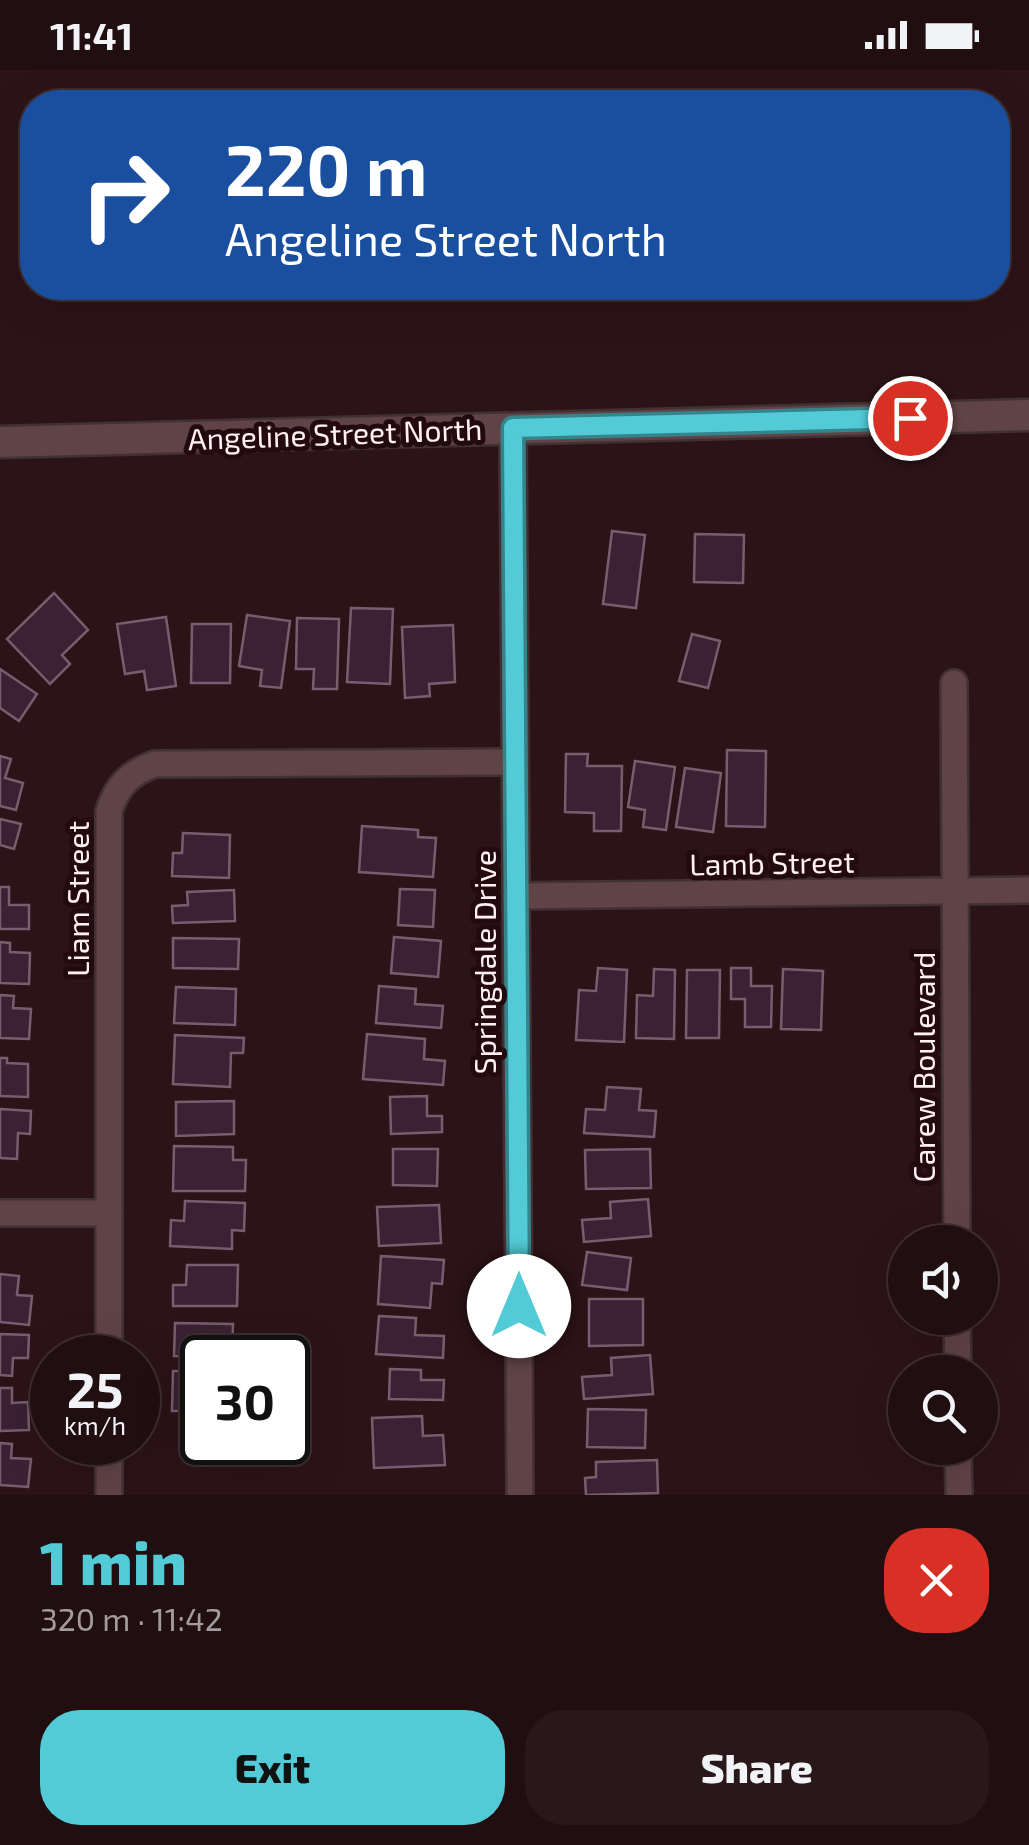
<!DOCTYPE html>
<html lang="en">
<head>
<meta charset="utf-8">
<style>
	:root { --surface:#210e11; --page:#29171a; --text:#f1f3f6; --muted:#a29c9f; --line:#3e2e31; --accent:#52cbd7 }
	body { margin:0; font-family:"Exo 2",sans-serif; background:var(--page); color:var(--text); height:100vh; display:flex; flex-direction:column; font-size:38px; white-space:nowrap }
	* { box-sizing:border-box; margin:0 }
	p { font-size:32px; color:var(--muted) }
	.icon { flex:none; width:55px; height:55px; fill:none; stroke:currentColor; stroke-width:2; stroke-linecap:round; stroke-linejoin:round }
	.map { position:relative; height:1425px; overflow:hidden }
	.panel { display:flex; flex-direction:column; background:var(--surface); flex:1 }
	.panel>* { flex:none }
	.banner { position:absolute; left:20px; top:20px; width:990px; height:210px; border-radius:40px; box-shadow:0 10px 40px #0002,0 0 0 2px var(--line); background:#1a4fa0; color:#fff; overflow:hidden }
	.tools { position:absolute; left:888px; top:1155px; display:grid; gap:20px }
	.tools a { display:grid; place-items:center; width:110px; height:110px; border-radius:50%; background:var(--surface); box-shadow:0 10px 40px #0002,0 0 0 2px var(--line); font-size:50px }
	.speed { position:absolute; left:30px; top:1265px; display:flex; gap:20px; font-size:50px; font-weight:700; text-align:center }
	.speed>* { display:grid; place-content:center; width:130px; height:130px; border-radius:50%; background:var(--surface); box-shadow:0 10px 40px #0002,0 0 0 2px var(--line); line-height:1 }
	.speed small { font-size:25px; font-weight:400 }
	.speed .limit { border:5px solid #111; border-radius:15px; background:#fff; color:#111 }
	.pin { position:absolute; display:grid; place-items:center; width:85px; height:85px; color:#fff; margin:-42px; border:5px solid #fff; border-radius:50%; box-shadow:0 2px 10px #0007 }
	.me { position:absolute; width:110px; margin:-55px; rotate:0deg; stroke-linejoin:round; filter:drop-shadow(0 0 8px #0008) }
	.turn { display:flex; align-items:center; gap:35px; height:210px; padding:0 40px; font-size:45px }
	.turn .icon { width:130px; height:130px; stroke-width:2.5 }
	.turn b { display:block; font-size:70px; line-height:85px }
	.round { display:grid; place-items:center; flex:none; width:105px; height:105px; border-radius:40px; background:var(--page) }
	.overview { display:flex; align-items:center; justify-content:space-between; height:170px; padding:0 40px }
	h1 { font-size:60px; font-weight:800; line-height:75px; color:var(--accent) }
	.button { display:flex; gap:20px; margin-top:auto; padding:20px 40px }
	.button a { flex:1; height:115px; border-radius:40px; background:var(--accent); color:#111; font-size:40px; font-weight:800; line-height:115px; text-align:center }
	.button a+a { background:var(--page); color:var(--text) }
	.status { display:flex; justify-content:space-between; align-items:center; height:70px; padding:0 50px; background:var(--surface); direction:ltr }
	.status svg { height:28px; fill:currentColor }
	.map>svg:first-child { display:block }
	.building { fill:#3b2133; stroke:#775e6f; stroke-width:2.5 }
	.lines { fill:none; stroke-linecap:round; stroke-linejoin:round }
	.minor-casing { stroke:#423133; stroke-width:30 }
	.secondary-casing { stroke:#423133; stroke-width:35 }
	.minor { stroke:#604346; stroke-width:25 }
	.secondary { stroke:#604346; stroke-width:30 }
	.route-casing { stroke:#35848c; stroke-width:25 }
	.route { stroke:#52cbd7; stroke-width:18 }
	.labels { text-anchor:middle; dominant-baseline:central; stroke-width:10; stroke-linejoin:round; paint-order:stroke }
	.street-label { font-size:30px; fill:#fff0f1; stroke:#220a0e }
</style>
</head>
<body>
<div class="status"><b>11:41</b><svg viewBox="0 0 49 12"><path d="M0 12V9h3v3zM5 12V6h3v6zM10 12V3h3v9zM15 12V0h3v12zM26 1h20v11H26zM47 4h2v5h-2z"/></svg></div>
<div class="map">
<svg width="1029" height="1425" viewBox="0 0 1029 1425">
	<rect width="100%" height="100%" fill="#2c1317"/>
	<g class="building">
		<path d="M612,461L645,465L636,538L603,534Z"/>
		<path d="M695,464L744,465L743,513L694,512Z"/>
		<path d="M54,523L88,560L62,585L70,594L50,614L7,569Z"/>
		<path d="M351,538L393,539L390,614L347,612Z"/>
		<path d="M247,545L290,551L281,618L260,616L262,600L239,596Z"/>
		<path d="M166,547L176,616L147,620L144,601L125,604L117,554Z"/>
		<path d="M297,548L339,549L337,619H313L314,599H296Z"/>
		<path d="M192,554H231L230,613H191Z"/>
		<path d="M453,555L455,612L429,614L430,626L405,628L402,557Z"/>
		<path d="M692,564L720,571L708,618L679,611Z"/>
		<path d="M0,599L37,624L19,651L0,638Z"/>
		<path d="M727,680L766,681L765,757L726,756Z"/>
		<path d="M566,684H588L587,696H622L621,761H594V743L565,742Z"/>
		<path d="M0,686L11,689L5,708L23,713L16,740L0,736Z"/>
		<path d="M635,691L675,697L666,760L643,757L645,740L628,737Z"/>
		<path d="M685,698L721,703L713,762L676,757Z"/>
		<path d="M0,749L21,754L14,779L0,775Z"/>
		<path d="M362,756L418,760V767L436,768L433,807L359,802Z"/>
		<path d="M183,763L230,765L229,808L172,806L173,783H182Z"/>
		<path d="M0,817H9V835H29V859H0Z"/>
		<path d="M400,819L435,820L433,857L398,855Z"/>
		<path d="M234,820L235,851L173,853L172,836L188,835L187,822Z"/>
		<path d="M394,867L441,871L438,907L391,903Z"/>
		<path d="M173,868L239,869L238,899L173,898Z"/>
		<path d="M0,872L10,873V882L30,883L29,914L0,913Z"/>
		<path d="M598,898L627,900L624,972L576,970L579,920L596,921Z"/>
		<path d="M731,898H751V916H772L771,957H745V929H731Z"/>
		<path d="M654,899L675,900L674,969L636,968L637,925L653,926Z"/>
		<path d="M783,899L823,901L821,960L781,959Z"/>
		<path d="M687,900H720L719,968H686Z"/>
		<path d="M379,916L416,919L415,934L443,936L441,958L376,953Z"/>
		<path d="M176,917L236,919L235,955L174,953Z"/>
		<path d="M0,925L14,926L13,938L31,939L29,969L0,968Z"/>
		<path d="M367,964L425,969L424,989L445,991L443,1015L363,1009Z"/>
		<path d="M175,965L244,968L243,983H231L230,1017L173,1014Z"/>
		<path d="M0,988H7V993L28,994V1027L0,1026Z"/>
		<path d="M607,1017L641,1019L639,1040L656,1041L654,1067L584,1063L586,1039L605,1040Z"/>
		<path d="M427,1026V1046H442V1062L391,1064L390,1027Z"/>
		<path d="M234,1031V1064L176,1066V1032Z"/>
		<path d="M0,1039L31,1041L30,1064L18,1063L17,1089L0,1088Z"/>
		<path d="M174,1076L233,1077V1090H246L245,1121H173Z"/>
		<path d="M393,1079H438L437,1116L393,1115Z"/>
		<path d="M650,1079L651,1118L586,1119L585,1080Z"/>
		<path d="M648,1129L651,1166L584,1172L582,1150L611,1148L610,1132Z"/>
		<path d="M185,1131L245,1133L244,1161L232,1160V1179L170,1176L171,1150L184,1151Z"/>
		<path d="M439,1135L441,1173L379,1176L377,1137Z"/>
		<path d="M587,1182L631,1188L627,1220L582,1215Z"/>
		<path d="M381,1186L444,1190L442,1214L432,1213L430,1238L378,1234Z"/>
		<path d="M187,1195H238L237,1236H173V1215H186Z"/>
		<path d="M0,1204L19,1206L17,1225L32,1226L29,1255L0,1252Z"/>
		<path d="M589,1229H643V1275L589,1276Z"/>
		<path d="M379,1246L416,1248L415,1265L444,1266L443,1288L376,1284Z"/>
		<path d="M175,1253L233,1254L232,1287L174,1286Z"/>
		<path d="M0,1264L29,1265L28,1288H13L12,1306L0,1305Z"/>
		<path d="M650,1285L653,1324L584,1329L582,1307L612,1305L611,1288Z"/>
		<path d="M390,1299L421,1300V1310H444L443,1330L389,1329Z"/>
		<path d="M173,1301H202V1341H172Z"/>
		<path d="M0,1318H12V1333L28,1332L29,1360L0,1361Z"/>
		<path d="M588,1339L646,1340L645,1378L587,1377Z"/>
		<path d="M422,1346L423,1366L443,1365L445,1395L374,1398L372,1348Z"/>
		<path d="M190,1350H202V1372H248L247,1393L189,1392Z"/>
		<path d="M0,1373L12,1374L11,1388L31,1389L28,1417L0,1415Z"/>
		<path d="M657,1390L658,1423L586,1425L585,1408L596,1407V1392Z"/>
	</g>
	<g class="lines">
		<defs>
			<g id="minor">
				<path d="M513,358L520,1425"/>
				<path d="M954,613L957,1172"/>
				<path d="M516,826L1029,820"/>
				<path d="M0,1143H109"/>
				<path d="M957,1248L958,1302"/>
				<path d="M109,1288V741C117,716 129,703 155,694L515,692"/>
				<path d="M109,1372V1425"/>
				<path d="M958,1378L959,1425"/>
			</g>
			<path id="secondary" d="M0,372L1029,345"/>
		</defs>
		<use href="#minor" class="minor-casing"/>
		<use href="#secondary" class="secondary-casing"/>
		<use href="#minor" class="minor"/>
		<use href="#secondary" class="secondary"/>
	</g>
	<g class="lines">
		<defs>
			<path id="route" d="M519,1236L513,358L910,348"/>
		</defs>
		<use href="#route" class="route-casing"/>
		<use href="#route" class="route"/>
	</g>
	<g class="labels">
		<g class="street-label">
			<text transform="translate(335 363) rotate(-2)">Angeline Street North</text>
			<text transform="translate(772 792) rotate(-1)">Lamb Street</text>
			<text transform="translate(77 829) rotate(-90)">Liam Street</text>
			<text transform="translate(484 892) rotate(-90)">Springdale Drive</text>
			<text transform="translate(923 997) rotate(-90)">Carew Boulevard</text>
		</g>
	</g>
</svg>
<div class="tools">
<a><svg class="icon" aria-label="sound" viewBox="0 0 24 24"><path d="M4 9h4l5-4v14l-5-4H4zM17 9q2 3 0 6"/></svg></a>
<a><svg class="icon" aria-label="search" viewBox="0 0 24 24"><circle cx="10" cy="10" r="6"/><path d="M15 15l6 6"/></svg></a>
</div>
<div class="speed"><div>25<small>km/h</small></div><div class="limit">30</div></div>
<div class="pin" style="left:910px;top:348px;background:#d93025"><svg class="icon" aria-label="arrive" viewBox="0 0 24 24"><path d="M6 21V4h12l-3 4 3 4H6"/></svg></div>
<svg class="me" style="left:519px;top:1236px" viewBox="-20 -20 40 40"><circle r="19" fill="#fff"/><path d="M0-13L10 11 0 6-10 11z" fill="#52cbd7"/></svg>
<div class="banner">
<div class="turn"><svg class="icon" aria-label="right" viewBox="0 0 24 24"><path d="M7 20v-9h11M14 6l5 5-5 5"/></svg><div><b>220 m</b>Angeline Street North</div></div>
</div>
</div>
<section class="panel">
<div class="overview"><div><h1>1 min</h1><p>320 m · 11:42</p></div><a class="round" style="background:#d93025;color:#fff"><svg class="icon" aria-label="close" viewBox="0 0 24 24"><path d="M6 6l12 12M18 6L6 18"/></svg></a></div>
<div class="button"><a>Exit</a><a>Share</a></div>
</section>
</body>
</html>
